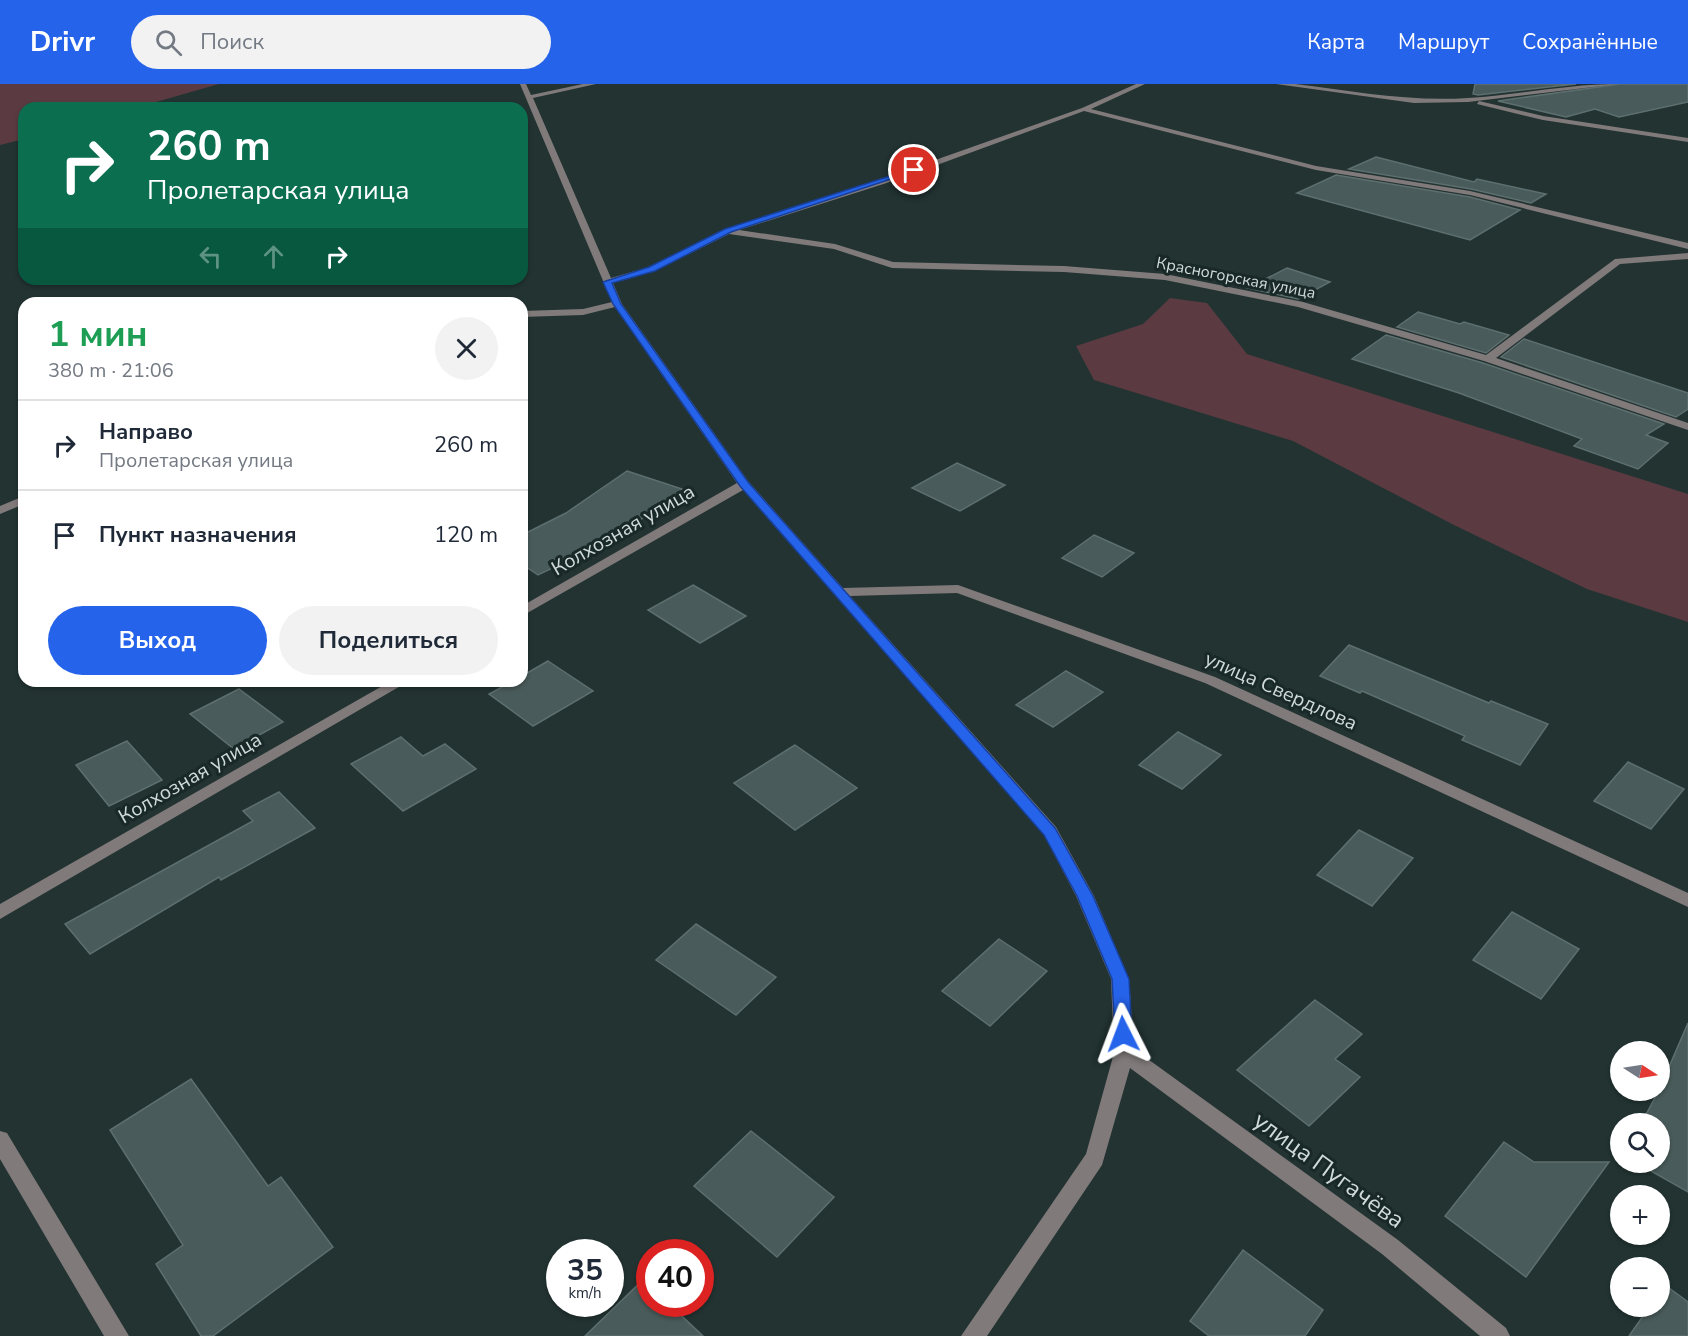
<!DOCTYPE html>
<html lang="ru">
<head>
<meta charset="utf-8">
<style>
	:root { --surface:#fff; --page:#f2f2f3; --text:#1f2937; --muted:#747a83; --line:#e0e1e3; --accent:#2563eb }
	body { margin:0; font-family:"Nunito Sans",sans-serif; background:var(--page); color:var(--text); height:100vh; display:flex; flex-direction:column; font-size:22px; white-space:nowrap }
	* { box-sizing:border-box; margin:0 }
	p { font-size:20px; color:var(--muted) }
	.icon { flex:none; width:33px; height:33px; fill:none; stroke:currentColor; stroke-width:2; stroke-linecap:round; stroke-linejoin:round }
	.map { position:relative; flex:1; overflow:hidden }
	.side { position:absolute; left:18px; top:213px; width:510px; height:390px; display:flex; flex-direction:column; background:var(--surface); border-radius:18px; box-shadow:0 2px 4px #0004 }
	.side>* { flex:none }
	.guide { position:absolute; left:18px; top:18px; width:510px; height:183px; border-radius:18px; box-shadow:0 2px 4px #0004; background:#0b6e4f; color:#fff; overflow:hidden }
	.needle { width:39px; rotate:102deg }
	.controls { position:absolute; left:1610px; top:957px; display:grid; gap:12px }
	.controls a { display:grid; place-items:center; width:60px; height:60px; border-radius:50%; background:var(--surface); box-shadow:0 2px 4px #0004; font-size:30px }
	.speed { position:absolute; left:546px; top:1155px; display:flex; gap:12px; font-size:30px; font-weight:700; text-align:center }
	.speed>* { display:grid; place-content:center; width:78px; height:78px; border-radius:50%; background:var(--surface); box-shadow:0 2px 4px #0004; line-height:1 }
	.speed small { font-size:15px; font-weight:400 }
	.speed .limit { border:9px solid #d22; background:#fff; color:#111 }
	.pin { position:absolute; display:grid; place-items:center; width:51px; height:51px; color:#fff; margin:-26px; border:3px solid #fff; border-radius:50%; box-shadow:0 2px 6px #0007 }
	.me { position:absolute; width:66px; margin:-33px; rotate:357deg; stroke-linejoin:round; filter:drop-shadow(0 0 4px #0008) }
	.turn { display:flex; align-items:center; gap:21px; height:126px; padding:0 30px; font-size:27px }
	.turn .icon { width:78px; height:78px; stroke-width:2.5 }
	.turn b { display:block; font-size:42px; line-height:51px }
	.lanes { display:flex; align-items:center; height:57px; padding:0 30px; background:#0003; justify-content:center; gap:30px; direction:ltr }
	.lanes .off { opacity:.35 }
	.round { display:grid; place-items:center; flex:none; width:63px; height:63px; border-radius:32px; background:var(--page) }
	.head { display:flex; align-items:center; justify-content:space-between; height:102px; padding:0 30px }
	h1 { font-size:36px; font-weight:700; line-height:45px; color:#1e9e55 }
	.button { display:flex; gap:12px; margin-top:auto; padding:12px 30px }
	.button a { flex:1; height:69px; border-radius:36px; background:var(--accent); color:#fff; font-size:24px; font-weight:700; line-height:69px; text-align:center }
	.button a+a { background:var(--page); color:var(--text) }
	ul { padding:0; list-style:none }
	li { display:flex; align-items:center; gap:18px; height:90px; padding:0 30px; border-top:2px solid var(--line) }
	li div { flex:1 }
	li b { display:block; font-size:22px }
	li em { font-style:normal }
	header { display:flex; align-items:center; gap:36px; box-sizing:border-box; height:84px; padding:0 30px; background:var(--accent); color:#fff }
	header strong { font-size:28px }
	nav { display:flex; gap:33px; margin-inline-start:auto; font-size:21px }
	.search { width:420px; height:54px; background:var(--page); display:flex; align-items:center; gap:15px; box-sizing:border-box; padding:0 21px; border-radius:33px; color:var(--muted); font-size:22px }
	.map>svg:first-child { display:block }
	.green { fill:#5b3b41 }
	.building { fill:#495b5a; stroke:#5d6f6e; stroke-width:1.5 }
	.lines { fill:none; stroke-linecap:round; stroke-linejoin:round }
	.minor { fill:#817a7b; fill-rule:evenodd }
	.route { fill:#2563eb; stroke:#184099; stroke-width:1.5 }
	.labels { text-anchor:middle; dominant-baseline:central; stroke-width:6; stroke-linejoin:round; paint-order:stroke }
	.far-street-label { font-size:16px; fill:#d0dad9; stroke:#182928 }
	.street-label { font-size:20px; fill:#d0dad9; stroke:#182928 }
	.near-street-label { font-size:24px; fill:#d0dad9; stroke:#182928 }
</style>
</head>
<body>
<header>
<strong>Drivr</strong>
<div class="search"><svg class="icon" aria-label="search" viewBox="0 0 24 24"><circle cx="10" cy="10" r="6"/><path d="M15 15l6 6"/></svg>Поиск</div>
<nav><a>Карта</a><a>Маршрут</a><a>Сохранённые</a></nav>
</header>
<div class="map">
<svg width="1688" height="1252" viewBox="0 0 1688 1252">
	<rect width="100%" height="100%" fill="#223332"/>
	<g class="green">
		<path d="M0,0H219L135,24H24V55L0,61Z"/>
		<path d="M1170,214L1207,219L1247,270L1688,410V538L1587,505L1454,441L1293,357L1094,296L1076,262L1143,240Z"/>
	</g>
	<g class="building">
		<path d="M1475,0H1576L1478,11L1473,10Z"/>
		<path d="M1620,0H1688V18L1619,33L1595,25L1566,33L1498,17Z"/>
		<path d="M1376,73L1474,98L1477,95L1546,110L1531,119L1471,105L1349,85Z"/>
		<path d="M1336,91L1470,113L1520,126L1470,156L1297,109Z"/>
		<path d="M1287,184L1330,198L1298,215L1248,204Z"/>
		<path d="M1418,228L1460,240L1464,238L1509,251L1486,269L1397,243Z"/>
		<path d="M1386,251L1483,279L1664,340L1646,351L1668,359L1638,385L1574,362L1582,355L1459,309L1352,275Z"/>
		<path d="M1524,255L1688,309V325L1676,333L1501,273Z"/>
		<path d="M957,379L1005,401L960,427L912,404Z"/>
		<path d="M627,387L682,405L609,459L591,469L588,467L538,491L522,480V451L566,429Z"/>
		<path d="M1094,451L1134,469L1102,493L1062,474Z"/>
		<path d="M693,501L746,532L700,559L648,526Z"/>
		<path d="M1349,561L1489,619L1491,617L1548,640L1520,681L1462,656L1465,652L1362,607L1360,609L1320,592Z"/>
		<path d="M548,577L593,607L533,642L489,610L513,597H522V592Z"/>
		<path d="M1066,587L1103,608L1053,643L1016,621Z"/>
		<path d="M239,605L283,638L234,665L190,630Z"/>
		<path d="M1178,648L1221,671L1182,705L1139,681Z"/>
		<path d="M401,653L423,672L445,660L476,685L403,727L351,680Z"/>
		<path d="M127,657L162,696L109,722L76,681Z"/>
		<path d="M795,661L857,704L795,746L734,699Z"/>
		<path d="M1628,678L1684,705L1651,745L1594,717Z"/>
		<path d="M279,708L315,744L221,796L219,793L90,870L65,840L253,737L243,727Z"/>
		<path d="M1359,746L1413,774L1372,822L1317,791Z"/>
		<path d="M1512,828L1579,865L1541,915L1473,876Z"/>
		<path d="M696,840L776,893L736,931L656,876Z"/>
		<path d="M999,855L1047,887L990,942L942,907Z"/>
		<path d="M1315,916L1362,950L1335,975L1360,993L1309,1042L1237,986Z"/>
		<path d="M1688,939V1108L1635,1078H1659V1040H1641L1659,1006Z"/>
		<path d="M191,995L268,1102L281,1093L333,1163L213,1252H201L156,1180L183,1161L110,1046Z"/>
		<path d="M751,1047L834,1113L777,1173L694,1102Z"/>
		<path d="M1504,1058L1534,1078H1609L1526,1193L1445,1132Z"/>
		<path d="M1243,1166L1323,1226L1305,1252H1209L1190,1237Z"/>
		<path d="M650,1189V1220H669L703,1252H585Z"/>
		<path d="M1665,1201L1688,1218V1252H1629L1650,1222H1659V1210Z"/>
	</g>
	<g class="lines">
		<g class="minor">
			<path d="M520,0H526L531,11L583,0H596L533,14L611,194L649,183L725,145L890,92L1082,24L1136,0H1145L1091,25L1316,82L1470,107L1688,159V165L1470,111L1316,86L1084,27L896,96L739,146L835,160L893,178L1064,182L1165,190L1303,218L1486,271L1615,175L1688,169V175L1620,180L1496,274L1688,339V346L1484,277L1298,223L1165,196L1064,188L892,184L834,165L729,150L655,187L613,199L622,220L748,397L843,504L958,501L1215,593L1688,809V823L1205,599L957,509L850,512L1056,743L1094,812L1129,895L1134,965L1398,1156L1506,1244L1510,1252H1480L1382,1170L1130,984L1102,1081L987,1252H961L1086,1070L1114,969L1111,895L1076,812L1044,751L743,406L522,532V522L737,399L615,223L583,231L522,233V227L583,225L612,218Z"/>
			<path d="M1276,0H1295C1352,7 1410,18 1468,14C1518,11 1568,0 1618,0L1468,18L1414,19Z"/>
			<path d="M1479,17L1543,32L1688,54V58L1543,36L1477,20Z"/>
			<path d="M24,412V420L0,430V422Z"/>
			<path d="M391,597H409L0,835V820Z"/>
			<path d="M0,1047L7,1049L129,1252H104L0,1075Z"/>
		</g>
	</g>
	<path class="route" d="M912,85L918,86L731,148L655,187L612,199L621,220L748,398L1055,744L1093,812L1129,895L1132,950L1130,955L1123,958L1117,955L1115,950L1112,895L1077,812L1044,751L740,402L613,220L603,198L649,183L725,145Z"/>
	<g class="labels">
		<g class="far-street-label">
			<text transform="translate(1236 194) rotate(11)">Красногорская улица</text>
		</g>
		<g class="street-label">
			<text transform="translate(623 446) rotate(-30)">Колхозная улица</text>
			<text transform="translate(1281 607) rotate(24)">улица Свердлова</text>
			<text transform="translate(190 694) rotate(-30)">Колхозная улица</text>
		</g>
		<g class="near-street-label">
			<text transform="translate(1329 1086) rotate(36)">улица Пугачёва</text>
		</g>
	</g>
</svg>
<div class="controls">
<a><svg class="needle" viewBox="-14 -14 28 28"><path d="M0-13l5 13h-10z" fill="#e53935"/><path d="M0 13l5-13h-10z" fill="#747a83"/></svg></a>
<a><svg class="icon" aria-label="search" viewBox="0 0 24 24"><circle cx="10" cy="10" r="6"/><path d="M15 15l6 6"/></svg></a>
<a>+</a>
<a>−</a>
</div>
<div class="speed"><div>35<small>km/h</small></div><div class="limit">40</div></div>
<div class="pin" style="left:914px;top:86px;background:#d93025"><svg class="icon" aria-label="arrive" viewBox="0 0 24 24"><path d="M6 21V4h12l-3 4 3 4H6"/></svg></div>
<svg class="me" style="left:1123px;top:950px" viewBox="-20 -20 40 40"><path d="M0-17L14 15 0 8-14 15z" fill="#2563eb" stroke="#fff" stroke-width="4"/></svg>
<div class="guide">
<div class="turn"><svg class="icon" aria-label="right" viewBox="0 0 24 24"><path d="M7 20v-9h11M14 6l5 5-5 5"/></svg><div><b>260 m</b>Пролетарская улица</div></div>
<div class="lanes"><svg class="icon off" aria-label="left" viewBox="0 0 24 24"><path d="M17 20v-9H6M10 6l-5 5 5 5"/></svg><svg class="icon off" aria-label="ahead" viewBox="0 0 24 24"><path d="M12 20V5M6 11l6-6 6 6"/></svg><svg class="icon" aria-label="right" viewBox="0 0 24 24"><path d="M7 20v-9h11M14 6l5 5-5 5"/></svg></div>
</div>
<section class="side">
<div class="head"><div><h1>1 мин</h1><p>380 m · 21:06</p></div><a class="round"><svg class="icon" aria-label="close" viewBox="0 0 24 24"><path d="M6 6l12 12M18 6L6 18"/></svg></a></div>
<ul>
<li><svg class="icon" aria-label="right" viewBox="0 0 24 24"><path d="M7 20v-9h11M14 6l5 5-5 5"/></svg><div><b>Направо</b><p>Пролетарская улица</p></div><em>260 m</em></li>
<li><svg class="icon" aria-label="arrive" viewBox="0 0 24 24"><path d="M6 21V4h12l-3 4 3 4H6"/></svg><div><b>Пункт назначения</b></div><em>120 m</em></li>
</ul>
<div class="button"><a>Выход</a><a>Поделиться</a></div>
</section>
</div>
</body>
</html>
